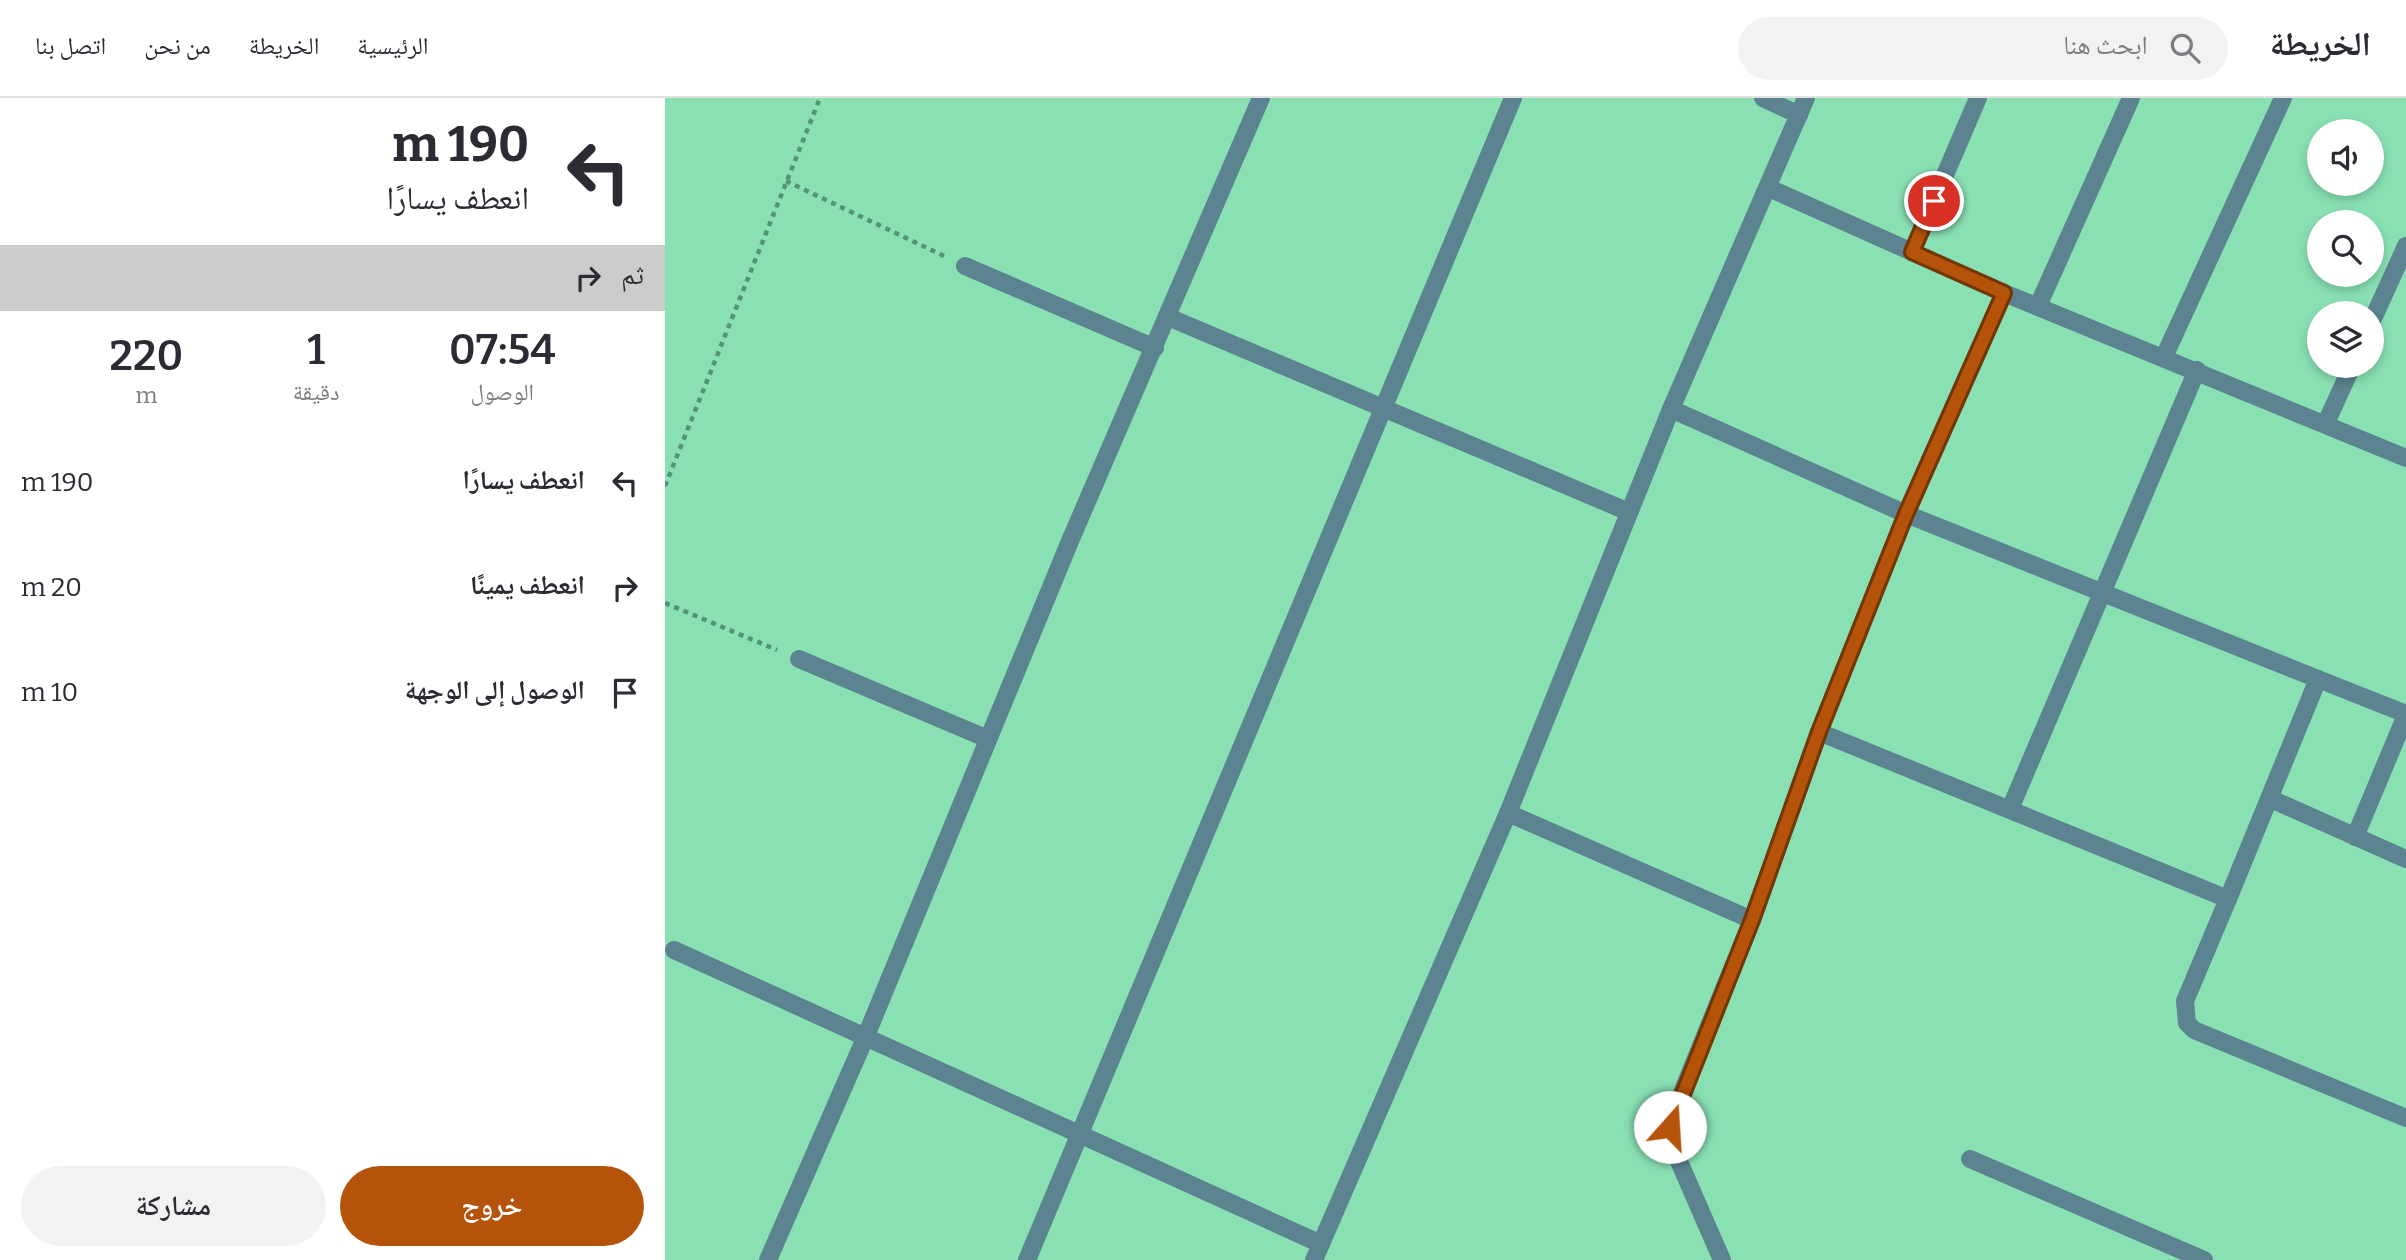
<!DOCTYPE html>
<html lang="ar">
<head>
<meta charset="utf-8">
<style>
	:root { --surface:#fff; --page:#f2f2f3; --text:#2b2b33; --muted:#7c7c81; --line:#e1e1e2; --accent:#b45309 }
	body { margin:0; font-family:Bitter,"Noto Naskh Arabic",serif; background:var(--page); color:var(--text); direction:rtl; height:100vh; display:flex; flex-direction:column; font-size:26px; white-space:nowrap }
	* { box-sizing:border-box; margin:0 }
	p { font-size:23px; color:var(--muted) }
	.icon { flex:none; width:38px; height:38px; fill:none; stroke:currentColor; stroke-width:2; stroke-linecap:round; stroke-linejoin:round }
	.map { position:relative; flex:1; overflow:hidden; direction:ltr }
	.drawer { display:flex; flex-direction:column; background:var(--surface); width:665px }
	.drawer>* { flex:none }
	.hud { background:#fff; color:var(--text); overflow:hidden }
	.controls { position:absolute; left:1642px; top:21px; display:grid; gap:14px }
	.controls a { display:grid; place-items:center; width:77px; height:77px; border-radius:50%; background:var(--surface); box-shadow:0 4px 10px #0003; font-size:35px }
	.pin { position:absolute; display:grid; place-items:center; width:60px; height:60px; color:#fff; margin:-30px; border:4px solid #fff; border-radius:50%; box-shadow:0 2px 7px #0007 }
	.me { position:absolute; width:77px; margin:-38px; rotate:19deg; stroke-linejoin:round; filter:drop-shadow(0 0 5px #0008) }
	.turn { display:flex; align-items:center; gap:24px; height:147px; padding:0 21px; font-size:32px }
	.turn .icon { width:91px; height:91px; stroke-width:2.5 }
	.turn b { display:block; font-size:49px; line-height:60px }
	.then { display:flex; align-items:center; height:66px; padding:0 21px; background:#0003; gap:14px; font-size:26px }
	.eta { display:flex; justify-content:space-evenly; align-items:center; height:119px; text-align:center }
	.eta b { font-size:42px; font-weight:600; line-height:49px }
	.cta { display:flex; gap:14px; margin-top:auto; padding:14px 21px }
	.cta a { flex:1; height:80px; border-radius:42px; background:var(--accent); color:#fff; font-size:28px; font-weight:600; line-height:80px; text-align:center }
	.cta a+a { background:var(--page); color:var(--text) }
	ul { padding:0; list-style:none }
	li { display:flex; align-items:center; gap:21px; height:105px; padding:0 21px }
	li div { flex:1 }
	li b { display:block; font-size:26px }
	li em { font-style:normal }
	header { display:flex; align-items:center; gap:42px; box-sizing:border-box; height:98px; padding:0 35px; background:var(--surface); border-bottom:2px solid var(--line) }
	header strong { font-size:33px }
	nav { display:flex; gap:38px; margin-inline-start:auto; font-size:24px }
	.search { width:490px; height:63px; background:var(--page); display:flex; align-items:center; gap:18px; box-sizing:border-box; padding:0 24px; border-radius:38px; color:var(--muted); font-size:26px }
	main { display:flex; flex:1; min-height:0 }
	.map>svg:first-child { display:block }
	.lines { fill:none; stroke-linecap:round; stroke-linejoin:round }
	.path { stroke:#539473; stroke-width:4.5; stroke-dasharray:5 5; stroke-linecap:butt }
	.minor { stroke:#5c8390; stroke-width:18 }
	.route-casing { stroke:#753606; stroke-width:18 }
	.route { stroke:#b45309; stroke-width:12 }
</style>
</head>
<body>
<header>
<strong>الخريطة</strong>
<div class="search"><svg class="icon" aria-label="search" viewBox="0 0 24 24"><circle cx="10" cy="10" r="6"/><path d="M15 15l6 6"/></svg>ابحث هنا</div>
<nav><a>الرئيسية</a><a>الخريطة</a><a>من نحن</a><a>اتصل بنا</a></nav>
</header>
<main>
<div class="map">
<svg width="1741" height="1162" viewBox="0 0 1741 1162">
	<rect width="100%" height="100%" fill="#89e0b3"/>
	<g class="lines">
		<g class="path">
			<path d="M121,83L279,158"/>
			<path d="M0,388L155,0"/>
			<path d="M0,505L112,552"/>
		</g>
		<g class="minor">
			<path d="M1098,0L1134,17"/>
			<path d="M1104,90L1339,195L1741,360"/>
			<path d="M1247,154L1313,0"/>
			<path d="M300,168L490,250"/>
			<path d="M1373,208L1466,0"/>
			<path d="M503,219L964,414"/>
			<path d="M1706,225L1741,148"/>
			<path d="M1499,259L1618,0"/>
			<path d="M1006,311L1241,416L1653,581L1563,801L1154,634"/>
			<path d="M1661,325L1687,268"/>
			<path d="M134,561L323,641"/>
			<path d="M1653,581L1741,616"/>
			<path d="M1606,701L1741,761"/>
			<path d="M1345,711L1532,272"/>
			<path d="M843,715L1087,822"/>
			<path d="M1690,739L1741,617"/>
			<path d="M1563,801L1520,903L1522,925L1529,932L1741,1020"/>
			<path d="M9,852L656,1146"/>
			<path d="M1305,1061L1539,1162"/>
			<path d="M103,1162L201,938L405,443L596,0"/>
			<path d="M362,1162L848,0"/>
			<path d="M649,1162L843,715L1006,311L1141,0"/>
			<path d="M1057,1162L1006,1045L1005,1029L1010,1012L1087,822L1154,634L1241,416L1339,195"/>
		</g>
	</g>
	<g class="lines">
		<defs>
			<path id="route" d="M1005,1029L1087,822L1154,634L1241,416L1339,195L1247,154L1269,103"/>
		</defs>
		<use href="#route" class="route-casing"/>
		<use href="#route" class="route"/>
	</g>
</svg>
<div class="controls">
<a><svg class="icon" aria-label="sound" viewBox="0 0 24 24"><path d="M4 9h4l5-4v14l-5-4H4zM17 9q2 3 0 6"/></svg></a>
<a><svg class="icon" aria-label="search" viewBox="0 0 24 24"><circle cx="10" cy="10" r="6"/><path d="M15 15l6 6"/></svg></a>
<a><svg class="icon" aria-label="layers" viewBox="0 0 24 24"><path d="M12 4l9 5-9 5-9-5zM3 14l9 5 9-5"/></svg></a>
</div>
<div class="pin" style="left:1269px;top:103px;background:#d93025"><svg class="icon" aria-label="arrive" viewBox="0 0 24 24"><path d="M6 21V4h12l-3 4 3 4H6"/></svg></div>
<svg class="me" style="left:1005px;top:1029px" viewBox="-20 -20 40 40"><circle r="19" fill="#fff"/><path d="M0-13L10 11 0 6-10 11z" fill="#b45309"/></svg>
</div>
<section class="drawer">
<div class="hud">
<div class="turn"><svg class="icon" aria-label="left" viewBox="0 0 24 24"><path d="M17 20v-9H6M10 6l-5 5 5 5"/></svg><div><b>190 m</b>انعطف يسارًا</div></div>
<div class="then">ثم<svg class="icon" aria-label="right" viewBox="0 0 24 24"><path d="M7 20v-9h11M14 6l5 5-5 5"/></svg></div>
</div>
<div class="eta">
<div><b>07:54</b><p>الوصول</p></div>
<div><b>1</b><p>دقيقة</p></div>
<div><b>220</b><p>m</p></div>
</div>
<ul>
<li><svg class="icon" aria-label="left" viewBox="0 0 24 24"><path d="M17 20v-9H6M10 6l-5 5 5 5"/></svg><div><b>انعطف يسارًا</b></div><em>190 m</em></li>
<li><svg class="icon" aria-label="right" viewBox="0 0 24 24"><path d="M7 20v-9h11M14 6l5 5-5 5"/></svg><div><b>انعطف يمينًا</b></div><em>20 m</em></li>
<li><svg class="icon" aria-label="arrive" viewBox="0 0 24 24"><path d="M6 21V4h12l-3 4 3 4H6"/></svg><div><b>الوصول إلى الوجهة</b></div><em>10 m</em></li>
</ul>
<div class="cta"><a>خروج</a><a>مشاركة</a></div>
</section>
</main>
</body>
</html>
